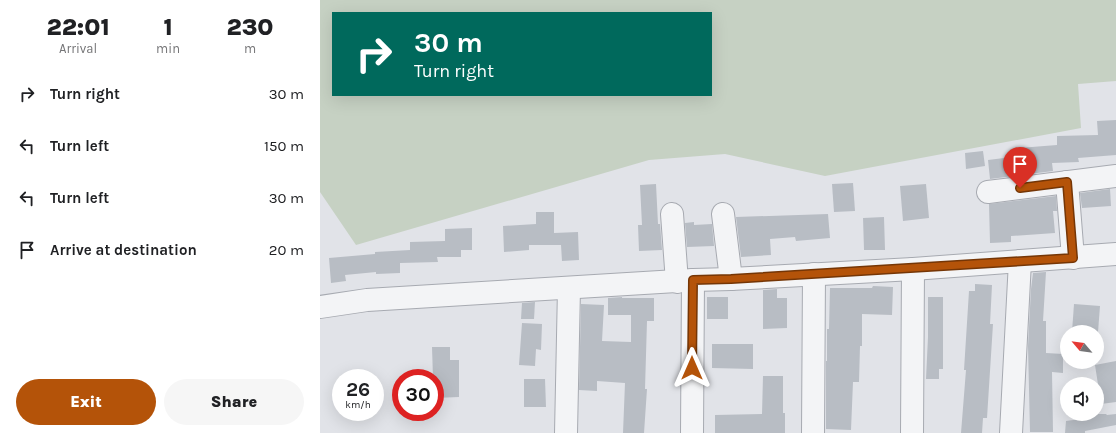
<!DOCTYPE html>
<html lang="en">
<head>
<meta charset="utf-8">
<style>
	:root { --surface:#fff; --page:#f6f6f6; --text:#202124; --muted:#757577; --accent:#b45309 }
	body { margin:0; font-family:Karla,sans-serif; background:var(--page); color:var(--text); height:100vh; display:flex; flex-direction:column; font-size:15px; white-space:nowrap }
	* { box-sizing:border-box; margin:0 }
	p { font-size:13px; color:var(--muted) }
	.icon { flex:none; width:22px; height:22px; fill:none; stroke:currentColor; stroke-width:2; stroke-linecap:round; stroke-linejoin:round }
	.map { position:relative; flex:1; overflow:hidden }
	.panel { display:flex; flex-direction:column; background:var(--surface); width:320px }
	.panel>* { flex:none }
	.guide { position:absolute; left:12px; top:12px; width:380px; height:84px; border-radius:0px; box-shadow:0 4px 16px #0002; background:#00695c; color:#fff; overflow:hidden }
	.needle { width:26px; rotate:299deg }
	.buttons { position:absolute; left:740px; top:325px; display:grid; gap:8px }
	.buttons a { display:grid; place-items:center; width:44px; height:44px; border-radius:50%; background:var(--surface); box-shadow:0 4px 16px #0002; font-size:20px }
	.speed { position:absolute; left:12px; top:369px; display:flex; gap:8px; font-size:20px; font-weight:700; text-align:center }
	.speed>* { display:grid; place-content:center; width:52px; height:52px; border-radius:50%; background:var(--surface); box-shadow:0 4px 16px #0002; line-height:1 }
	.speed small { font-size:10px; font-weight:400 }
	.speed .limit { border:6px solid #d22; background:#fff; color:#111 }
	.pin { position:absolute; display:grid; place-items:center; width:34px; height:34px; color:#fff; margin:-41px -17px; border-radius:50% 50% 50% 0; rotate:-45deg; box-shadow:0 0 4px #0007 }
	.pin .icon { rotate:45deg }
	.me { position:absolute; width:44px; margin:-22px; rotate:0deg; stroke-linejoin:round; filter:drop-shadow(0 0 3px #0008) }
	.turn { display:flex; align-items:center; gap:14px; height:84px; padding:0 16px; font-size:18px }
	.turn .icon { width:52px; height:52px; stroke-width:2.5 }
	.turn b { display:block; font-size:28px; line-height:34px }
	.eta { display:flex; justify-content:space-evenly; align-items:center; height:68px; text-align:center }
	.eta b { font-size:24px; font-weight:800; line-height:28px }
	.button { display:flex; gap:8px; margin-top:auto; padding:8px 16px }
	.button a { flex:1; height:46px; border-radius:24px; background:var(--accent); color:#fff; font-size:16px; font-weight:800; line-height:46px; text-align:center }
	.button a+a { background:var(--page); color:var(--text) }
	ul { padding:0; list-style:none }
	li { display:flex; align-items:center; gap:12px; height:52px; padding:0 16px }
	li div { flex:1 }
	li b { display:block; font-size:15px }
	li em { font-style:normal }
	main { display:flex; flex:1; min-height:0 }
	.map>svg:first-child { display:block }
	.green { fill:#c6d1c3; fill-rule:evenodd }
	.building { fill:#b8bdc4 }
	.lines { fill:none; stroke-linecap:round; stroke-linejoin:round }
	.minor-casing { stroke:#a7aab1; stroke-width:24 }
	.minor { stroke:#f3f4f6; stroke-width:22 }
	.route-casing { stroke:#753606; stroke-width:10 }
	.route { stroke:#b45309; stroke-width:7 }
</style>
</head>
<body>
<main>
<section class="panel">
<div class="eta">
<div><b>22:01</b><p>Arrival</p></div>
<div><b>1</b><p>min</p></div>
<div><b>230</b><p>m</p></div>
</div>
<ul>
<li><svg class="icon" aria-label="right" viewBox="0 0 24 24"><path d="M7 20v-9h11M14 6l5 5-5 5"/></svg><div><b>Turn right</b></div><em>30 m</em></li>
<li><svg class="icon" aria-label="left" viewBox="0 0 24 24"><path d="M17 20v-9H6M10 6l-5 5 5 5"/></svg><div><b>Turn left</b></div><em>150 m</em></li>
<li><svg class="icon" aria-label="left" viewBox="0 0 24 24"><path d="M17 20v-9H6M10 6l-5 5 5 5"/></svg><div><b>Turn left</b></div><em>30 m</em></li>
<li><svg class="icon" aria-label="arrive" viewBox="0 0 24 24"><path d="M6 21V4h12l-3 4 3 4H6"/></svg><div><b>Arrive at destination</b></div><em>20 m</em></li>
</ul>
<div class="button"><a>Exit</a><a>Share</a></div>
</section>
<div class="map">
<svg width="796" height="433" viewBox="0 0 796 433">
	<rect width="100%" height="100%" fill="#e1e3e8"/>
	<path class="green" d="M0,0H796V81L758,84L761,128L505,176L405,154L329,160L36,245L0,192ZM13,13H391V95H13Z"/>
	<g class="building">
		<path d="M796,120V155L758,158L759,162L732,163L733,171L670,179L668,160L700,156L699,148L737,145V136L778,135L777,121Z"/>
		<path d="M663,151L665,166L646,169L645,153Z"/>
		<path d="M533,183L535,211L514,212L512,184Z"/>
		<path d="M336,184L338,224H340L342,250L319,251L318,225H322L320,185Z"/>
		<path d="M606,184L609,218L583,221L580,186Z"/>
		<path d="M790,189L791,206L762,208L760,193Z"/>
		<path d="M736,196L737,211H733L735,233L691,236V242L670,243L669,204Z"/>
		<path d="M216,212H234V233L258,232L259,260L242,261L241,245H209V250L184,252L183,226L216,224Z"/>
		<path d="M508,214L510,238L476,241L475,237L450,239L451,255L421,257L416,217Z"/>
		<path d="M564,217L565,250H544L543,218Z"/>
		<path d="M374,222V225L392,224L394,246L367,247L365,223Z"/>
		<path d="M152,228V250H141V257H117L118,262L80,263V273L56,274V272L25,275L26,281L11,283L9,258L55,254V252L90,250V242L125,241V229Z"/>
		<path d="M726,272L723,321H726V353L743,354V373L732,372L733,432H710L708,346L711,289L713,273Z"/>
		<path d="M655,284L672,285L670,324H673L667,418H663L662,433H641L646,370H644L649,291H655Z"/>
		<path d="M553,286L573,287L572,315L542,314V346H540L539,382H533L531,430L506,429V361H507V329H509L510,288H552Z"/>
		<path d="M457,289V298H467V328L443,329V290Z"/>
		<path d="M302,297V298H334V321H327L325,389H327L324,433H303L305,383L277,381V391L259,390L261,304L284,305L282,341L311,342V315H288V298Z"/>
		<rect x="387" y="297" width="21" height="22"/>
		<path d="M608,297H623V369H619V379H606L608,337Z"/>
		<path d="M215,302L214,319H201L202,303Z"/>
		<path d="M754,304L780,306L778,332H752Z"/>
		<path d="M202,323L222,324L221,350L216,349L215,366L199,365Z"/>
		<path d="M392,344H433V369L392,368Z"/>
		<path d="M112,347H130V360H139V397L115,398V378H113Z"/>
		<path d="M796,361V402L781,404L775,365Z"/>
		<path d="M443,376H463V413H465V433H395V415L442,414Z"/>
		<path d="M204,379H225L226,407H204Z"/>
		<path d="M768,414H786L787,415L796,414V425L765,431V433H745L746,421L768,418Z"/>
	</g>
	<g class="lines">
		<defs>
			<g id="minor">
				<path d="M747,182L753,258"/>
				<path d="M668,192L796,176"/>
				<path d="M352,214L357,282"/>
				<path d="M403,214L411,279"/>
				<path d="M0,307L47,300L373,280L411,279L593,269L796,254"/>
				<path d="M246,433L249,288"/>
				<path d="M372,433L373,280"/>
				<path d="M493,433L494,274"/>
				<path d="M592,433L593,269"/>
				<path d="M691,433L700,261"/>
			</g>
		</defs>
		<use href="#minor" class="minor-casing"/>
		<use href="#minor" class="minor"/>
	</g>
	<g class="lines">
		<defs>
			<path id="route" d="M372,368L373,280L411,279L753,258L747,182L700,188"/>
		</defs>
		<use href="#route" class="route-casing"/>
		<use href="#route" class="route"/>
	</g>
</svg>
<div class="buttons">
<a><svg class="needle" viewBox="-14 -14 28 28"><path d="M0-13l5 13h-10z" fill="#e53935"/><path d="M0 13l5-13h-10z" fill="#757577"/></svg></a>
<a><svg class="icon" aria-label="sound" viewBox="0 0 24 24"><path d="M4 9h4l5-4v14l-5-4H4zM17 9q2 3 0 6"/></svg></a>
</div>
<div class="speed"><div>26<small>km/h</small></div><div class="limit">30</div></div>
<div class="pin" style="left:700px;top:188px;background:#d93025"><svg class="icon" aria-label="arrive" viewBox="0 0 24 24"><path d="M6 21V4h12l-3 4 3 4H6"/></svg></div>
<svg class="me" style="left:372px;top:368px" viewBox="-20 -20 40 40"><path d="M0-17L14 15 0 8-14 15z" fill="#b45309" stroke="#fff" stroke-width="4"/></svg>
<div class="guide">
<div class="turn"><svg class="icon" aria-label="right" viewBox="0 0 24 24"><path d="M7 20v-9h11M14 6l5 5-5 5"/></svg><div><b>30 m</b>Turn right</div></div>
</div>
</div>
</main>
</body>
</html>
